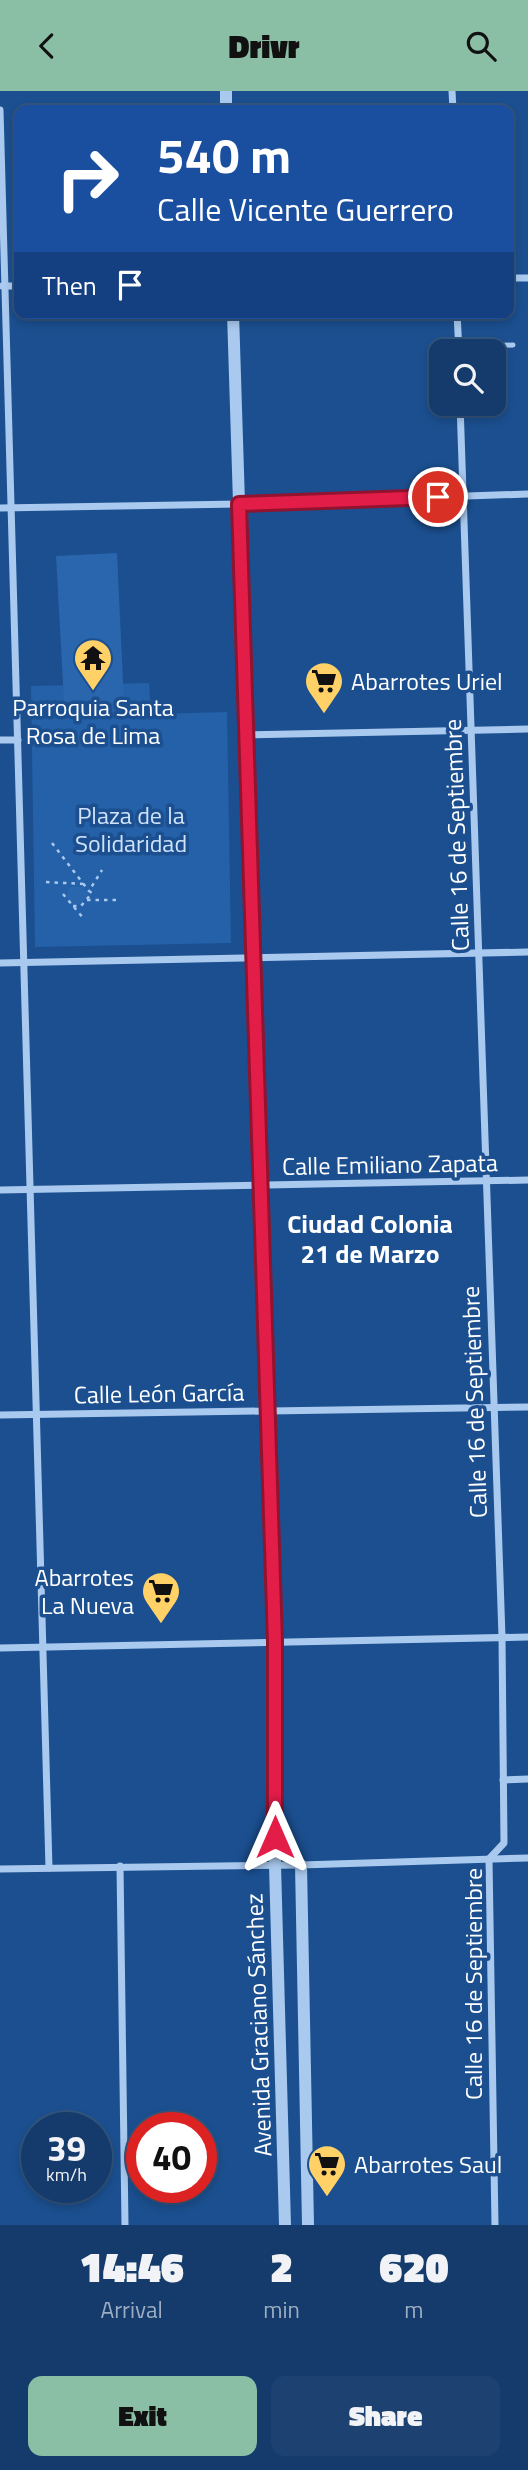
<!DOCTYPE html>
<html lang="en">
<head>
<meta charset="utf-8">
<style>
	:root { --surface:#143b6b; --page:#1d4271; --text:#f1f3f6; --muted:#9dadc1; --line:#33557e; --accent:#8abfa5 }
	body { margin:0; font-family:"Titillium Web",sans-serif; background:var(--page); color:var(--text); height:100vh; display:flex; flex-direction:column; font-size:26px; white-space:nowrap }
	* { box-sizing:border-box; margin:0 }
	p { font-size:23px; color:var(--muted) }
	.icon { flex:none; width:38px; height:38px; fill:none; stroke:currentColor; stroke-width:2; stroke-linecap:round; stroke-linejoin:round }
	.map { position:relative; height:2134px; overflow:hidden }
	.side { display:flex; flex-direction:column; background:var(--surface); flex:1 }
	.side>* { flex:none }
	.hud { position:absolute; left:14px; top:14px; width:500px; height:214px; border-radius:14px; box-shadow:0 4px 10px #0003,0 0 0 2px var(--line); background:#1a4fa0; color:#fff; overflow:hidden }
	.buttons { position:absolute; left:429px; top:248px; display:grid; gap:14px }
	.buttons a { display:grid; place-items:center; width:77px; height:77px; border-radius:14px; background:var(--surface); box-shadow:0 4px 10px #0003,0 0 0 2px var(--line); font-size:35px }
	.speed { position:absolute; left:21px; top:2021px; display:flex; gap:14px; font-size:35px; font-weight:700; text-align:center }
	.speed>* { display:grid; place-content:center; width:91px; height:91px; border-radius:50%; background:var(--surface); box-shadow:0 4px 10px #0003,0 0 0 2px var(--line); line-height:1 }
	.speed small { font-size:18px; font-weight:400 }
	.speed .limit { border:10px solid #d22; background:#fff; color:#111 }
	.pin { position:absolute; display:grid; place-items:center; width:60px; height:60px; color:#fff; margin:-30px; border:4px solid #fff; border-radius:50%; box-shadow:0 2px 7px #0007 }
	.me { position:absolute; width:77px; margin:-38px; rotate:0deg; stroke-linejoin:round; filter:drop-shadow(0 0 5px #0008) }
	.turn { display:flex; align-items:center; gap:24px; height:147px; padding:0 28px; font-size:32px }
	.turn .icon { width:91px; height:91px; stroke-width:2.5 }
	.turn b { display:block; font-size:49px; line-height:60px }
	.then { display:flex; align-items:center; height:66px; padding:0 28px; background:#0003; gap:14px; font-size:26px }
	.eta { display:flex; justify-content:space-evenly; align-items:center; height:119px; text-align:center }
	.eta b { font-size:42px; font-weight:800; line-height:49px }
	.button { display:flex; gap:14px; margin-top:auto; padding:14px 28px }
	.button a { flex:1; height:80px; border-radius:14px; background:var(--accent); color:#111; font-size:28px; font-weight:800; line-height:80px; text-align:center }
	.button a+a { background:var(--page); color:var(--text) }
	header { display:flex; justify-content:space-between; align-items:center; height:91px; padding:0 28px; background:var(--accent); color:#111; font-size:32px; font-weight:800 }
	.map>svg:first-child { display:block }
	.park { fill:#2461a8 }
	.building { fill:#2a66ad }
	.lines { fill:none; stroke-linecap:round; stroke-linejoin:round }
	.path { stroke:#a9c9ee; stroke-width:2.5; stroke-dasharray:3.5 5; stroke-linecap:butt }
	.service { stroke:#a9c9ee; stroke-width:5 }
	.minor { stroke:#a9c9ee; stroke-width:7 }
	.tertiary { stroke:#a9c9ee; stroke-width:12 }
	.route-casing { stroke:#92132f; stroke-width:18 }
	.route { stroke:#e11d48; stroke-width:12 }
	.labels { text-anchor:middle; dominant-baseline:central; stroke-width:7; stroke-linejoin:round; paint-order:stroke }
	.poi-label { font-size:24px; fill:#fff; stroke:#1b4f8f; text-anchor:start }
	.park-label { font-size:24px; fill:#cfe3fa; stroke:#1b4f8f }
	.street-label { font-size:24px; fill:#fff; stroke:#1b4f8f }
	.neighbourhood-label { font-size:26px; font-weight:bold; fill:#fff; stroke:#1b4f8f }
</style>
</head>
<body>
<header><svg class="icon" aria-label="back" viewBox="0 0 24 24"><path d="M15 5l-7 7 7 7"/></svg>Drivr<svg class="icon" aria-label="search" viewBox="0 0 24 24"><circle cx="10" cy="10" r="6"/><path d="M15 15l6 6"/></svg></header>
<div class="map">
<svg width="528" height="2134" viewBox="0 0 528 2134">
	<rect width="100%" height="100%" fill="#1b4f8f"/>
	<path class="park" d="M149,592L151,623L227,621L231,852L35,856L31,595Z"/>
	<g class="building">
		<path d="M117,462L124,613L64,611L56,465Z"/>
		<path d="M70,796H83L89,803L81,813H70L66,805Z"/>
	</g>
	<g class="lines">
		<g class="path">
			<path d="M52,752L89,800"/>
			<path d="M46,791L84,793"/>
			<path d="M63,803L84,828"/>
			<path d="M87,809H118"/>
			<path d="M73,815H81L92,802L89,800L102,779"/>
		</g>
		<path class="service" d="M458,256L513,254"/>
		<g class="minor">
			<path d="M452,0L453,19"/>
			<path d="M0,19L49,1777"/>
			<path d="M509,187H528"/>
			<path d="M2,195H19"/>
			<path d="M457,222L459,261"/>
			<path d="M460,313L502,1546L504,1752L489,1768L495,2134"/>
			<path d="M0,417L239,413L528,403"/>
			<path d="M246,644L528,638"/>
			<path d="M0,649H18"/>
			<path d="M0,872L528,861"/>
			<path d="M0,1099L528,1089"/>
			<path d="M0,1324L528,1316"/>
			<path d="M0,1557L528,1546"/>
			<path d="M503,1689L528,1688"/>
			<path d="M120,1775L125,2134"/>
			<path d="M0,1778L301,1774L528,1767"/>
		</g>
		<g class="tertiary">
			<path d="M226,0V19"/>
			<path d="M233,222L275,1551V1774L285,2134"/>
			<path d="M301,1774L308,2134"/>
		</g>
	</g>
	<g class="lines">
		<defs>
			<path id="route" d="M275,1746V1551L239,413L438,406"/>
		</defs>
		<use href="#route" class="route-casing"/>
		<use href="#route" class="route"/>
	</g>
	<defs>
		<symbol id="temple-pin" viewBox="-11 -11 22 30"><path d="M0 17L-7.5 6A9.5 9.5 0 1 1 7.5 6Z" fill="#ffd166" stroke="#1b4f8f"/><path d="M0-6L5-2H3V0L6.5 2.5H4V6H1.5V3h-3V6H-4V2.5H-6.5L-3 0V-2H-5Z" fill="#111"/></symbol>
		<symbol id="supermarket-pin" viewBox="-11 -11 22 30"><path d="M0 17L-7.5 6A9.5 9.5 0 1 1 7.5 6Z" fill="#ffd166" stroke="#1b4f8f"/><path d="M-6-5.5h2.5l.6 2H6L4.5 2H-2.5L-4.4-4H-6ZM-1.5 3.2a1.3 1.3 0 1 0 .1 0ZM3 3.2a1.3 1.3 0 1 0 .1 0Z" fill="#111"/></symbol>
	</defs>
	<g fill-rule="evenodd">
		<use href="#temple-pin" x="71" y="545" width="44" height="60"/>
		<use href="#supermarket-pin" x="302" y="568" width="44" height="60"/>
		<use href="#supermarket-pin" x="139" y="1478" width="44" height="60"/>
		<use href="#supermarket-pin" x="305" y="2051" width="44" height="60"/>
	</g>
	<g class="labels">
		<g class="poi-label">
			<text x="351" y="590">Abarrotes Uriel</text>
			<text x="93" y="616" text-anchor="middle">Parroquia Santa<tspan x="93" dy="28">Rosa de Lima</tspan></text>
			<text x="134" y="1486" text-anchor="end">Abarrotes<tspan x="134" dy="28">La Nueva</tspan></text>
			<text x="354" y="2073">Abarrotes Saul</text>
		</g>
		<g class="park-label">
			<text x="131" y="724">Plaza de la<tspan x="131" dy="28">Solidaridad</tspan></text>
		</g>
		<g class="street-label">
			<text transform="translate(456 744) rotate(-92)">Calle 16 de Septiembre</text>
			<text transform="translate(390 1073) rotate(-1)">Calle Emiliano Zapata</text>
			<text transform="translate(159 1302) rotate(-1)">Calle León García</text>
			<text transform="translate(474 1311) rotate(-92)">Calle 16 de Septiembre</text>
			<text transform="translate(473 1893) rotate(-90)">Calle 16 de Septiembre</text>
			<text transform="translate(258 1934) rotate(-92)">Avenida Graciano Sánchez</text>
		</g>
		<g class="neighbourhood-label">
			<text x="370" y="1132">Ciudad Colonia<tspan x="370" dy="30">21 de Marzo</tspan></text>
		</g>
	</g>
</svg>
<div class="buttons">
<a><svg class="icon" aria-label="search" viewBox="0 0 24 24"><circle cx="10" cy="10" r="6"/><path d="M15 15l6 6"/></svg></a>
</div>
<div class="speed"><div>39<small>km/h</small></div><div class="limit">40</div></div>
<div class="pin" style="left:438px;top:406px;background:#d93025"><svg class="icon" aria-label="arrive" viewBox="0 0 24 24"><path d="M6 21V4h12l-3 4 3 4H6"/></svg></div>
<svg class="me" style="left:275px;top:1746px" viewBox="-20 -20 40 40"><path d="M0-17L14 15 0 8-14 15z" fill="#e11d48" stroke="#fff" stroke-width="4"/></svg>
<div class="hud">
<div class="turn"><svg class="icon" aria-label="right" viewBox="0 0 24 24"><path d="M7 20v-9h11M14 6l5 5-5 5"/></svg><div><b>540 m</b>Calle Vicente Guerrero</div></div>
<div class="then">Then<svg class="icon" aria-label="arrive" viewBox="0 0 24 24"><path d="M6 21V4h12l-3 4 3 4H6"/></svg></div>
</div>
</div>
<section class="side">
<div class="eta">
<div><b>14:46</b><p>Arrival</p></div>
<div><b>2</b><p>min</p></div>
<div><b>620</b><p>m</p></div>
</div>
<div class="button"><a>Exit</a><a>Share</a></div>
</section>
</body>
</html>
